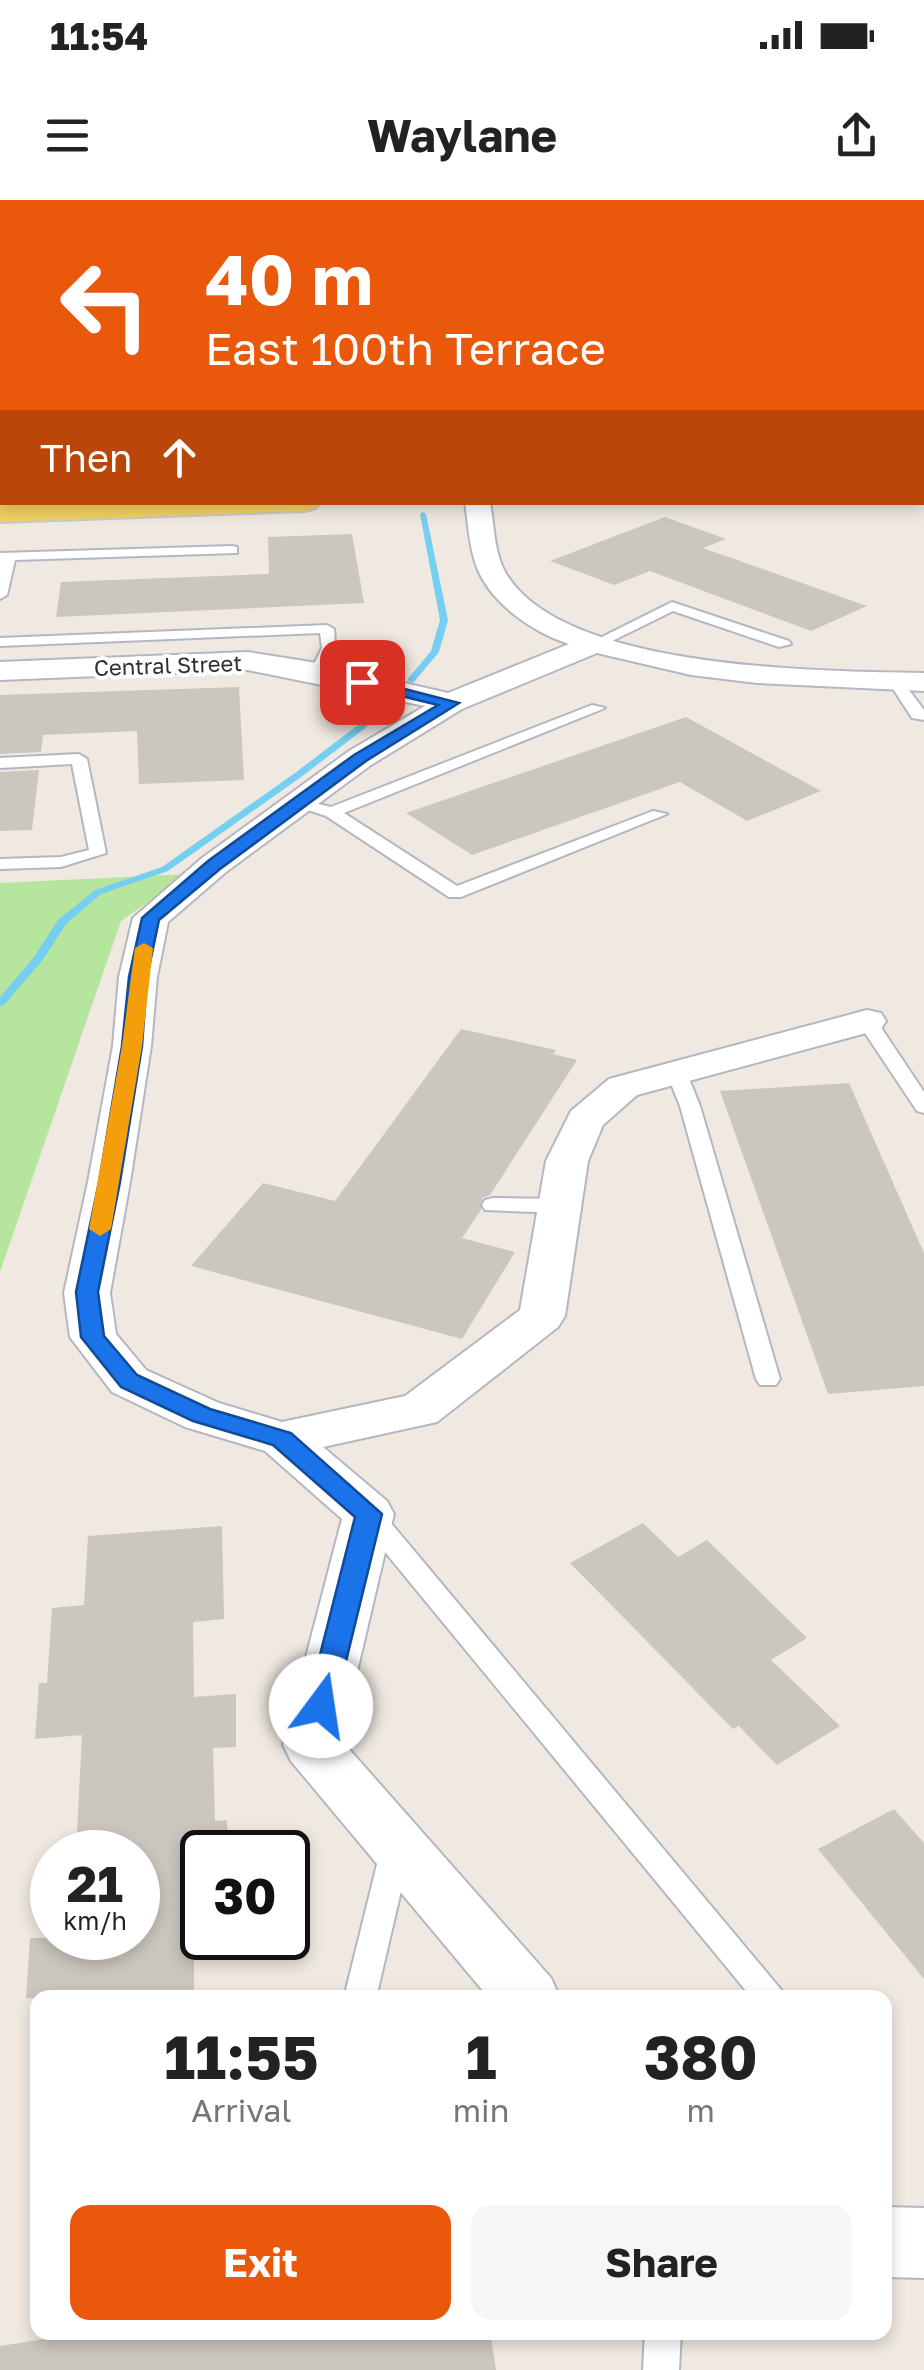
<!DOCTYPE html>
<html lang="en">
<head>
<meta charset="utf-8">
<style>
	:root { --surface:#fff; --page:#f6f6f6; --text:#222; --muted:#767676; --accent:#ea580c }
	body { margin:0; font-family:"Golos Text",sans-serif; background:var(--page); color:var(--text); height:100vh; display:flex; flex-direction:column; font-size:38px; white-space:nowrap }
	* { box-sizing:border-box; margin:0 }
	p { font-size:32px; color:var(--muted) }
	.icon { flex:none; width:55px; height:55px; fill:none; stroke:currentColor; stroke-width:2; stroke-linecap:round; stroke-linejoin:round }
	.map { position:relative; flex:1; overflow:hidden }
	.details { position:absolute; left:30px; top:1790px; width:862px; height:350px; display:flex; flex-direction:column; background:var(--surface); border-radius:20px; box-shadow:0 5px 15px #0003 }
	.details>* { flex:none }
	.top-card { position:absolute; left:0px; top:0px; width:925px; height:305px; box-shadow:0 5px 15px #0003; background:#ea580c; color:#fff; overflow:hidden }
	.speed { position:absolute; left:30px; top:1630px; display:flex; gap:20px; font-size:50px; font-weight:700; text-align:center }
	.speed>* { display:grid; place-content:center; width:130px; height:130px; border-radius:50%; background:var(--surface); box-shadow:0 5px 15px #0003; line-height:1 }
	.speed small { font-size:25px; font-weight:400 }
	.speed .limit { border:5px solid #111; border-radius:15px; background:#fff; color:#111 }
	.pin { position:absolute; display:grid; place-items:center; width:85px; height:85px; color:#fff; margin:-42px; border-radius:20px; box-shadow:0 5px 15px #0006 }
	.me { position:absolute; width:110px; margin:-55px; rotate:14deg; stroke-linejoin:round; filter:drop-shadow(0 0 8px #0008) }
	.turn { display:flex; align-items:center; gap:35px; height:210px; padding:0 40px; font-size:45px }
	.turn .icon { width:130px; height:130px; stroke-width:2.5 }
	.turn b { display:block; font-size:70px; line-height:85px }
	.then { display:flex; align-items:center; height:95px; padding:0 40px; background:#0003; gap:20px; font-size:38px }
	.eta { display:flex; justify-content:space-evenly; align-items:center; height:170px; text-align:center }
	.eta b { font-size:60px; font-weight:700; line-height:70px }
	.action { display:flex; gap:20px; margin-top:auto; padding:20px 40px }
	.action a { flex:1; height:115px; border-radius:20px; background:var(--accent); color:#fff; font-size:40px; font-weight:700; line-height:115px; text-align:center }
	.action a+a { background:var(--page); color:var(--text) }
	.status { display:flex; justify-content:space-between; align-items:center; height:70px; padding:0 50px; background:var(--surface); direction:ltr }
	.status svg { height:28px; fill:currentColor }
	header { display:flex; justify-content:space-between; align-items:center; height:130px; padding:0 40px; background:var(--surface); font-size:45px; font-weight:700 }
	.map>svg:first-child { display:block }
	.green { fill:#b6e59e }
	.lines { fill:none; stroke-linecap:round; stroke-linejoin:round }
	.stream { fill:#75cff0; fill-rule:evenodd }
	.building { fill:#cbc7bf }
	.lane-casing { stroke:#b4b7c1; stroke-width:4 }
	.street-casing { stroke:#b4b7c1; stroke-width:4 }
	.primary-casing { stroke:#c9c9c9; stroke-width:4 }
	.lane { fill:#fff; fill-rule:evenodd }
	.street { fill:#fff; fill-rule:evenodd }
	.primary { fill:#f2d163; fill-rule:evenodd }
	.route { fill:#1a73e8; stroke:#114b97; stroke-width:2.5 }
	.slow { fill:#f59e0b }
	.labels { text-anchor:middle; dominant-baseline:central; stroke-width:8; stroke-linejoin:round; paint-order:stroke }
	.far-street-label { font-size:22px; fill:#2e2e2e; stroke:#fff }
</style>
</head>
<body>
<div class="status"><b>11:54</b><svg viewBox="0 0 49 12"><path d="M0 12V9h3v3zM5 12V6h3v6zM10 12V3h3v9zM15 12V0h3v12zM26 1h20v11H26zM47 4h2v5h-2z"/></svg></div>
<header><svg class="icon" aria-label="menu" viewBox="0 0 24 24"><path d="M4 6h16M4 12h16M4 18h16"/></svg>Waylane<svg class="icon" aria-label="share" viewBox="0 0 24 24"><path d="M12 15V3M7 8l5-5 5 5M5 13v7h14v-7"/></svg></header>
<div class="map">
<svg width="924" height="2170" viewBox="0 0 924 2170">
	<rect width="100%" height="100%" fill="#efe9e1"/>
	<path class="green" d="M188,674L121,721L0,1072V683Z"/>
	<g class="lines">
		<g class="stream">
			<path d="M423,312L426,314L448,420L439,452L414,482H411L407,480L431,451L440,420L420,314Z"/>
			<path d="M387,497L394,499L364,529L301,577L168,671L101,694L66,724L42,761L4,805L0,806V797L34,757L58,720L95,690L162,667L295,573L358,525Z"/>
		</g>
	</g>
	<g class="building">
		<path d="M665,317L726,339L703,348L867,406L811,431L650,371L614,385L550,361Z"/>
		<path d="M352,334L364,403L56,417L61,382L269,374L268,337Z"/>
		<path d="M239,487L244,580L139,584L137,531L43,535L41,552L0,554V495Z"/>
		<path d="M686,517L821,591L747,621L680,582L472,655L406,613Z"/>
		<path d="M39,570L32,630L0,631V572Z"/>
		<path d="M461,829L556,850L553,854L577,860L490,995L482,998L481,1010L462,1038L515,1052L462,1139L191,1066L263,983L335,1001Z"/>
		<path d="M849,883L924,1053V1186L828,1194L720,891Z"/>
		<path d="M643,1323L678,1357L707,1340L807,1438L771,1460L840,1526L777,1565L739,1526L733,1529L570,1363Z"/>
		<path d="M222,1326L224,1419L193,1422L194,1497L236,1494V1547L213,1548L215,1621L227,1620L228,1652H202V1737H194V1798H26L30,1738H138V1652H76L82,1535L35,1539L39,1483H47L52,1408L84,1405L88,1336Z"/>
		<path d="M894,1609L924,1643V1779L818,1649Z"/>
		<path d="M89,2132H490L496,2170H0V2146Z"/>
	</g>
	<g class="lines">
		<defs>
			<g id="lane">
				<rect x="922" y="178" width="2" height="6"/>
				<rect x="922" y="219" width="2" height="8"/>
				<path d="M232,346L237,347V353L15,360L7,395L0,399V353Z"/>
				<path d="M672,402L789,441L791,444L779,447L673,411L600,447L588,444Z"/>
				<path d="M327,425L334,429C336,446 334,468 317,476L310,472L322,448L320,433L0,446V438Z"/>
				<path d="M890,478H900L924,510V520L912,518L888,481Z"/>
				<path d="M592,505L605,508L344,613L457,686L653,611L667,614L461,697H449L326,616L290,604L298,599L331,607Z"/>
				<path d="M79,554L87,559L106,653L61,667L0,669V659L61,657L89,650L72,564L0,568V558Z"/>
				<path d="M867,815L874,817L924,892V913L917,911L857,821Z"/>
				<path d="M676,865L686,871L700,906L780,1179L776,1185H760L756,1179L680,906L666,871Z"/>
				<path d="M493,998L560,999L571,1006L560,1013L485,1010L482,1005L485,1000Z"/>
				<path d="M371,1308L380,1310L788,1798H752L362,1324L358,1317L362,1310Z"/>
				<path d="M396,1635L407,1639L411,1648L376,1798H344L381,1648L385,1639Z"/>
				<path d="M645,2132H681L679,2170H643Z"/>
			</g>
			<g id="street">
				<path d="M539,0H560L562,2H541Z"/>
				<path d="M694,0H722L724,2H696Z"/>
				<rect x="0" y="3" width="2" height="10"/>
				<path d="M465,302H490C494,324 494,350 504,370C558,471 822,471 924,473V491L757,483L691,475L597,453L462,509L371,565L226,672L168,722L157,777L151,846L130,982L110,1093L116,1134L146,1170L219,1203L282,1222L405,1196L520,1110L546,961L571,911L609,879L867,810L881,813L886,821L881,829L637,895L603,925L588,961L565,1116L558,1127L437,1222L323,1247L387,1301L394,1314L341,1540L551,1778L560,1798H489L291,1561L283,1545L342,1319L265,1251L185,1227L112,1192L70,1137L64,1093L88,982L113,846L119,777L133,718L202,658L349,551L425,506L248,470L0,480V462L248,452L317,463L448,493L569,444C533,433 489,402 476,365C469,345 468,323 465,302Z"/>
				<path d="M885,2007L924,2008V2078L885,2077Z"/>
			</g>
			<g id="primary">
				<rect x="922" y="271" width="2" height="18"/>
				<path d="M320,302L316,308L305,311L0,322V304Z"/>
			</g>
		</defs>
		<use href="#lane" class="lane-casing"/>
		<use href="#street" class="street-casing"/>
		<use href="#primary" class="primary-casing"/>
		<use href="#lane" class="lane"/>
		<use href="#street" class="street"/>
		<use href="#primary" class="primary"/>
	</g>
	<path class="route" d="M362,478L459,503L366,561L220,669L159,720L147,777L142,846L120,982L98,1092L104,1136L137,1175L210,1209L291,1233L382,1314L335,1506L331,1514L321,1518L311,1514L307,1506L355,1317L273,1245L193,1221L121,1187L81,1137L76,1092L99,982L122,846L129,777L142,718L208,661L354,555L438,505L356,485L354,482Z"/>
	<path class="slow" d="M144,743L153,748L142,846L111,1029L100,1036L89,1029L122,846L135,748Z"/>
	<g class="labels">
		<g class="far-street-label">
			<text transform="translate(168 465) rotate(-2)">Central Street</text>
		</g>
	</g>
</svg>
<div class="speed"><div>21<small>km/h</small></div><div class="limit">30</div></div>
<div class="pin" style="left:362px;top:482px;background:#d93025"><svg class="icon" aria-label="arrive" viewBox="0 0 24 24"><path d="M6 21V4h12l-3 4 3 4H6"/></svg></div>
<svg class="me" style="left:321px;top:1506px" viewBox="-20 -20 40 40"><circle r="19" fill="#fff"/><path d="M0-13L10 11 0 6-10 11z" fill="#1a73e8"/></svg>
<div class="top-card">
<div class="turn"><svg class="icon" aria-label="left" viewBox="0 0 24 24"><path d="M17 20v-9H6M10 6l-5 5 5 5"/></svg><div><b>40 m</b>East 100th Terrace</div></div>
<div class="then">Then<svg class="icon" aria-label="ahead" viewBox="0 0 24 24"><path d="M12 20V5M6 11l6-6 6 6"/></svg></div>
</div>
<section class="details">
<div class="eta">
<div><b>11:55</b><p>Arrival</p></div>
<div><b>1</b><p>min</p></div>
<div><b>380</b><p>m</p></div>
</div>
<div class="action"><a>Exit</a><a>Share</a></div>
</section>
</div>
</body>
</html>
